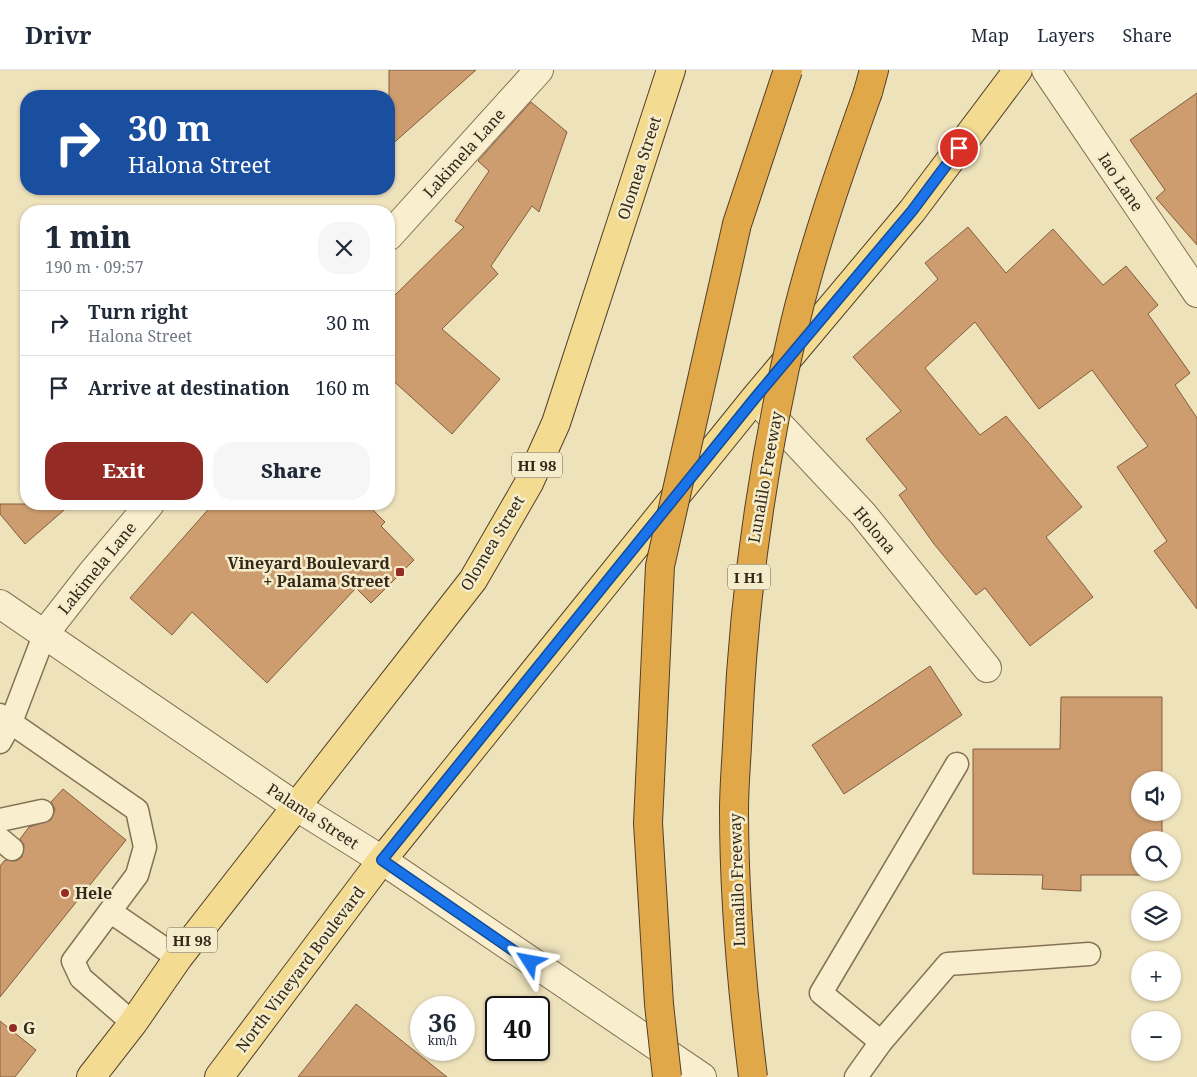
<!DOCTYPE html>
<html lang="en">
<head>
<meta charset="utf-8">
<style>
	:root { --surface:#fff; --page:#f6f6f7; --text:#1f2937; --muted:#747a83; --line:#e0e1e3; --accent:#942b25 }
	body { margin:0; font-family:"Noto Serif",serif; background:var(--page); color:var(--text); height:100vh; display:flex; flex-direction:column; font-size:19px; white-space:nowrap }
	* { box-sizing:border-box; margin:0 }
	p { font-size:16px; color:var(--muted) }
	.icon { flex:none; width:28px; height:28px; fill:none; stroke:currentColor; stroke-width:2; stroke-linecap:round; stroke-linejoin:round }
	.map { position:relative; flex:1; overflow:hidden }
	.side { position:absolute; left:20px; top:135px; width:375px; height:305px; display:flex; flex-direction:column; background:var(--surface); border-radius:20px; box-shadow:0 1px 4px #0004 }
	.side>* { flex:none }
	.banner { position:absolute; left:20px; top:20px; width:375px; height:105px; border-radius:20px; box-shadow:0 1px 4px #0004; background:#1a4fa0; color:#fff; overflow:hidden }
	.fabs { position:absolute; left:1131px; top:701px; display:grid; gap:10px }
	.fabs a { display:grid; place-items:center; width:50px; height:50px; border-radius:50%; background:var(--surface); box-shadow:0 1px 4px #0004; font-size:25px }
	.speed { position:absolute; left:410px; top:926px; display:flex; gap:10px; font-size:25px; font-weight:700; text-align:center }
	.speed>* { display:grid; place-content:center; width:65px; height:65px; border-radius:50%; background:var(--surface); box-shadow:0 1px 4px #0004; line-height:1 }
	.speed small { font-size:12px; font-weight:400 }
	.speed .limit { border:2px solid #111; border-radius:8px; background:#fff; color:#111 }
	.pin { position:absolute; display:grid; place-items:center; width:42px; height:42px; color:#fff; margin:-21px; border:2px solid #fff; border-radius:50%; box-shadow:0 1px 5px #0007 }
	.me { position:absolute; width:55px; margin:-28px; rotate:304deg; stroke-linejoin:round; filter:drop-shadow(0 0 4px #0008) }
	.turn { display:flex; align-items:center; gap:18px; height:105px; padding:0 25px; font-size:22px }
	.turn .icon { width:65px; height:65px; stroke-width:2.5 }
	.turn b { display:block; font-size:35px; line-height:42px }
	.round { display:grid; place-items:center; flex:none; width:52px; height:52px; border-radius:20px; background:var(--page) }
	.summary { display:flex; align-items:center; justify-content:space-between; height:85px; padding:0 25px }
	h1 { font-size:30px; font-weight:800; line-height:38px }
	.action { display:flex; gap:10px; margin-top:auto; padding:10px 25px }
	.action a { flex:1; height:58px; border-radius:20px; background:var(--accent); color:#fff; font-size:20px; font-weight:800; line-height:58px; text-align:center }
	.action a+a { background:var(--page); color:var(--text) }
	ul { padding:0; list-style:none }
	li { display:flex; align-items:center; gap:15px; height:65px; padding:0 25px; border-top:1px solid var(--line) }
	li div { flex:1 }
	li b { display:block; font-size:19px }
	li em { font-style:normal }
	header { display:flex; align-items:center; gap:30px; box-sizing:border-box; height:70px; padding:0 25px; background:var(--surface); border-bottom:1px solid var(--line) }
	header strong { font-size:24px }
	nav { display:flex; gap:28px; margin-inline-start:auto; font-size:18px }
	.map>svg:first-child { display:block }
	.building { fill:#cd9d70; stroke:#845d3b }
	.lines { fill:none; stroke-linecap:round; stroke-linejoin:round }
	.service-casing { stroke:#857255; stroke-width:25 }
	.minor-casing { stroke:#857255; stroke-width:30 }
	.tertiary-casing { stroke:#857255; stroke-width:30 }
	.primary-casing { stroke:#523f2a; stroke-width:30 }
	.motorway-casing { stroke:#523f2a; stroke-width:30 }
	.service { stroke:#f9efce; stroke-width:22 }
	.minor { stroke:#f9efce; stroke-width:28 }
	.tertiary { stroke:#f9efce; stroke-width:28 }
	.primary { stroke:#f3db91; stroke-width:28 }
	.motorway { stroke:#e1a849; stroke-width:28 }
	.motorway-bridge-casing { stroke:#523f2a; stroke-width:30; stroke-linecap:butt }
	.motorway-bridge { stroke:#e1a849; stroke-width:28 }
	.route-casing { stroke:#114b97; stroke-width:12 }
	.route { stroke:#1a73e8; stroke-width:9 }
	.poi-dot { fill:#942b25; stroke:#f5eccb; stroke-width:2 }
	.labels { text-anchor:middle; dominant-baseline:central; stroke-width:5; stroke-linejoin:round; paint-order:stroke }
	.shield { fill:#f5eccb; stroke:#6e634f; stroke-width:1 }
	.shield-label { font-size:15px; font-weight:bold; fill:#34281a }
	.street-label { font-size:16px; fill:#34281a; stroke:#f5eccb }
	.poi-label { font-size:16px; font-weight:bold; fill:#34281a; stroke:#f5eccb; text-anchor:start }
</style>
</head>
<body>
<header>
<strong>Drivr</strong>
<nav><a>Map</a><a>Layers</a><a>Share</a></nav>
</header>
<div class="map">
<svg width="1197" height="1007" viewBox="0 0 1197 1007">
	<rect width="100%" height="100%" fill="#eee2bb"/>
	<g class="building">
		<path d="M389,0H476L389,77Z"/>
		<path d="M1197,23V175L1156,128L1165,120L1130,70Z"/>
		<path d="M531,32L567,62L539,142L532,136L491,196L498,204L442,259L500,309L452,364L389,307V231L464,157L455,151L489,101L478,91Z"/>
		<path d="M968,157L1006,203L1053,159L1103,215L1126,196L1158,235L1148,244L1190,303L1175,315L1197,348V539L1154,481L1167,471L1117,397L1148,376L1092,300L1039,339L975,252L925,298L980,365L1006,346L1082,437L1046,467L1093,527L1030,576L985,518L976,525L934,474L899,425L907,419L866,369L901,341L853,287L938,209L925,193Z"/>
		<path d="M0,434H71L25,474L0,444Z"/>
		<path d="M213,434H367L385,452L381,456L414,490L371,533L356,518L267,613L192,542L172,565L130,528Z"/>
		<path d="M930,596L962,645L844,724L812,675Z"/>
		<path d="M1061,627H1162V710H1140V742H1162V770H1140V802H1162V805H1081V821L1042,819L1043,805L973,804V679H1060Z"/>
		<path d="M63,719L126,770L0,927V796L5,790L16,791L22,787L24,775L20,769L29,757L51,750L55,739L51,732Z"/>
		<path d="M356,934L447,1007H298Z"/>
		<path d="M0,951L36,980L15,1007H0Z"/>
	</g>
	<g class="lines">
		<defs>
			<g id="service">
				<path d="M0,645L137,740L145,777L137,805L73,891L81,908L133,953"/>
				<path d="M0,672L11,652L45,563"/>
				<path d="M0,750L42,741"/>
				<path d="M0,769L12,779"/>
				<path d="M111,842L178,888"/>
				<path d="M881,972L948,894L1089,884"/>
				<path d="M856,1007L881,972L821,923L957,694"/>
			</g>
			<g id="minor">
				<path d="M1046,0L1197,223"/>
				<path d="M389,166L539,0"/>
				<path d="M761,335L863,444L987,598"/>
				<path d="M45,563L91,504L150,434"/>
			</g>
			<path id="tertiary" d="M0,534L297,737L382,790L702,1007"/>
			<g id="primary">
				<path d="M91,1007L133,953L178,888L473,510L529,413L556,353L671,0"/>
				<path d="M219,1007L382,790L755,328L912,141L1018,0"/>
			</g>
			<path id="motorway" d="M868,22L874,0"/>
		</defs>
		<use href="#service" class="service-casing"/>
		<use href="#minor" class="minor-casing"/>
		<use href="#tertiary" class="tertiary-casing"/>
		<use href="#primary" class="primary-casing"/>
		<use href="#motorway" class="motorway-casing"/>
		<use href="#service" class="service"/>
		<use href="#minor" class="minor"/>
		<use href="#tertiary" class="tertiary"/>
		<use href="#primary" class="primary"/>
		<use href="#motorway" class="motorway"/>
		<defs>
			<g id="motorway-bridge">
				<path d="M667,1007L659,934L648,753L660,496L737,154L788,0"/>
				<path d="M753,1007C742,919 734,830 734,741C734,713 737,684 738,656C744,519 764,385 795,253C814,174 841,98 868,22"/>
			</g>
		</defs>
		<use href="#motorway-bridge" class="motorway-bridge-casing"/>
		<use href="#motorway-bridge" class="motorway-bridge"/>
	</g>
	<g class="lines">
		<defs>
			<path id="route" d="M530,892L382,790L755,328L912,141L959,78"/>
		</defs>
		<use href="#route" class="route-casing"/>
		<use href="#route" class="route"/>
	</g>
	<g class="poi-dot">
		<rect x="395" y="497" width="10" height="10" rx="2.5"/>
		<circle cx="65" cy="823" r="5"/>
		<circle cx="13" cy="958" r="5"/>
	</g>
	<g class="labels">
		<g class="shield">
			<rect x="512" y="382.5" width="50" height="25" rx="4"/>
			<rect x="728" y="494.5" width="42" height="25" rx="4"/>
			<rect x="167" y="857.5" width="50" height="25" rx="4"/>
		</g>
		<g class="shield-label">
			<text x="537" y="395">HI 98</text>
			<text x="749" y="507">I H1</text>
			<text x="192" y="870">HI 98</text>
		</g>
		<g class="street-label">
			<text transform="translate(464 83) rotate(-48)">Lakimela Lane</text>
			<text transform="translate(639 98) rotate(-72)">Olomea Street</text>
			<text transform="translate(1121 112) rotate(56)">Iao Lane</text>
			<text transform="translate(765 407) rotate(-80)">Lunalilo Freeway</text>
			<text transform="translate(875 460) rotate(50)">Holona</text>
			<text transform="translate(492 473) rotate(-59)">Olomea Street</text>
			<text transform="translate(97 498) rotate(-51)">Lakimela Lane</text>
			<text transform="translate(313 746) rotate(33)">Palama Street</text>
			<text transform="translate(737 810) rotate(-92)">Lunalilo Freeway</text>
			<text transform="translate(300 899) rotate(-53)">North Vineyard Boulevard</text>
		</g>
		<g class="poi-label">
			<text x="390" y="493" text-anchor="end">Vineyard Boulevard<tspan x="390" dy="18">+ Palama Street</tspan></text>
			<text x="75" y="823">Hele</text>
			<text x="23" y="958">G</text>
		</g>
	</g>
</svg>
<div class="fabs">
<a><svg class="icon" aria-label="sound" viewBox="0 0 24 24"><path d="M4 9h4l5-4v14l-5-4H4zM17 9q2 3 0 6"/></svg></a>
<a><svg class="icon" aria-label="search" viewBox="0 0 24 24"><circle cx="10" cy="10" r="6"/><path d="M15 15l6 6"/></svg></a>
<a><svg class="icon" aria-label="layers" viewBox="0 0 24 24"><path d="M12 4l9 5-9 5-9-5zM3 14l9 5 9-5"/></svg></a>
<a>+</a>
<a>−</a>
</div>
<div class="speed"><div>36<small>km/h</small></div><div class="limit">40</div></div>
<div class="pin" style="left:959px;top:78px;background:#d93025"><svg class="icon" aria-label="arrive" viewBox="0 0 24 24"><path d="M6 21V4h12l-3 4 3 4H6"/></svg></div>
<svg class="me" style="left:530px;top:892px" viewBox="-20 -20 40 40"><path d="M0-17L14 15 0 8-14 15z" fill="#1a73e8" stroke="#fff" stroke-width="4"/></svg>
<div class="banner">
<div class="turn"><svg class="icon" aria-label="right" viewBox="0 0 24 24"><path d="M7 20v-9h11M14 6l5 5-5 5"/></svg><div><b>30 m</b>Halona Street</div></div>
</div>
<section class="side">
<div class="summary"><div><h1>1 min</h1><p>190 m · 09:57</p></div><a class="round"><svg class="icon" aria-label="close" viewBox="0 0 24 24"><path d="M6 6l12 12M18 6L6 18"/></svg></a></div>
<ul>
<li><svg class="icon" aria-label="right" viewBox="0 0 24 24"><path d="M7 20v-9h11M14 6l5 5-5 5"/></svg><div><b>Turn right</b><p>Halona Street</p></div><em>30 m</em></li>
<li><svg class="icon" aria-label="arrive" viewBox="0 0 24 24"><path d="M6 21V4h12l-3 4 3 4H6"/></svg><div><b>Arrive at destination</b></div><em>160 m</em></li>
</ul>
<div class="action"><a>Exit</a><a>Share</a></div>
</section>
</div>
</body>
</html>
